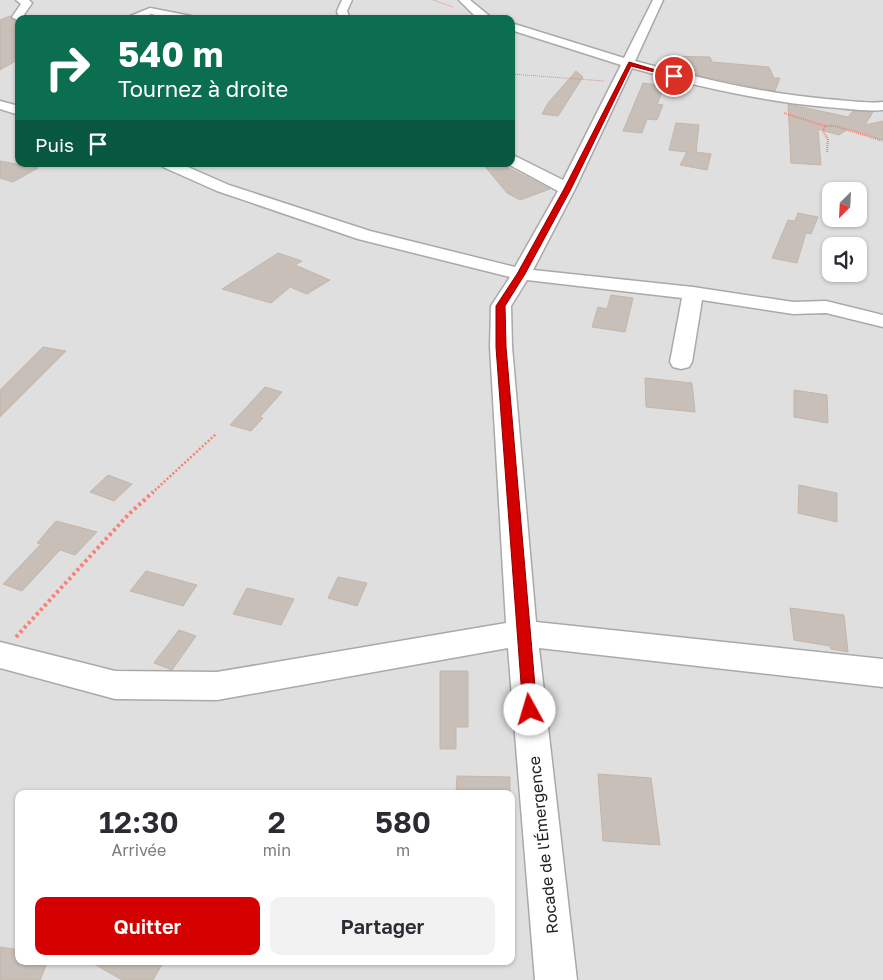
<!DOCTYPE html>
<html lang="fr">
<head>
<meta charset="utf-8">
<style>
	:root { --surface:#fff; --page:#f2f2f3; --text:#2b2b33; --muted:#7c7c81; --accent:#d40000 }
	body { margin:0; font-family:"Golos Text",sans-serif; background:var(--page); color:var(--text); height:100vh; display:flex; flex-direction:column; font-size:19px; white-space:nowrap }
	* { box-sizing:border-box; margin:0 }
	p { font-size:16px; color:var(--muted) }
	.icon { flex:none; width:28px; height:28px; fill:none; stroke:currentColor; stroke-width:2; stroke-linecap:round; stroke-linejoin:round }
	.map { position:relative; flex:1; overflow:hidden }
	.panel { position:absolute; left:15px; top:790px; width:500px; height:175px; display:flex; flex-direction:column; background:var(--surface); border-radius:10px; box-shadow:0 1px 4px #0004 }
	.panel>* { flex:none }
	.banner { position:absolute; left:15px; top:15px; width:500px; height:152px; border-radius:10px; box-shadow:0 1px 4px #0004; background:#0b6e4f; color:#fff; overflow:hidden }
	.needle { width:32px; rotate:204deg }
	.fabs { position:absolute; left:822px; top:182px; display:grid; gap:10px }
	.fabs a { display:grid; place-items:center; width:45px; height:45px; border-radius:10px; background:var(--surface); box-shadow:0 1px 4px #0004; font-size:25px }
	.pin { position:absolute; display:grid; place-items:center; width:42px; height:42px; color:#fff; margin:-21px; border:2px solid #fff; border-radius:50%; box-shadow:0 1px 5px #0007 }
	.me { position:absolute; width:55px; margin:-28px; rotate:354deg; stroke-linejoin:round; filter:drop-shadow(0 0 4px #0008) }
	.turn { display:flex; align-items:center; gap:18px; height:105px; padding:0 20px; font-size:22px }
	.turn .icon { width:65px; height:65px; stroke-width:2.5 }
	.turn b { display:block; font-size:35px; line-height:42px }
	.then { display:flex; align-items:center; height:48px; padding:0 20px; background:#0003; gap:10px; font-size:19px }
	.eta { display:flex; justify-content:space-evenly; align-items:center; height:85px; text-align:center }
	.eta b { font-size:30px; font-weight:600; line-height:35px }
	.button { display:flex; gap:10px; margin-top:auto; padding:10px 20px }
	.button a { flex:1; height:58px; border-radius:10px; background:var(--accent); color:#fff; font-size:20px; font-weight:600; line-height:58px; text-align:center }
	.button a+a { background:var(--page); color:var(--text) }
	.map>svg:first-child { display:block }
	.residential { fill:#e0dfdf; fill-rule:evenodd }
	.building { fill:#c7bfb8; stroke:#c4b6ab }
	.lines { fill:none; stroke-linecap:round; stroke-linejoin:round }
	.minor-casing { stroke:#a9a9a9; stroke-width:3 }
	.path-far3 { stroke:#fa8072; stroke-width:1; stroke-dasharray:1 1; stroke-linecap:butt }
	.path-far2 { stroke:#fa8072; stroke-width:2; stroke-dasharray:1 1; stroke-linecap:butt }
	.path-far1 { stroke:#fa8072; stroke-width:2.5; stroke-dasharray:2 2; stroke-linecap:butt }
	.path { stroke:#fa8072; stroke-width:4; stroke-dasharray:3 3; stroke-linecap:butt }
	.minor { fill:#fff; fill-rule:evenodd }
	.route { fill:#d40000; stroke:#8a0000 }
	.labels { text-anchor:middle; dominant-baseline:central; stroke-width:4; stroke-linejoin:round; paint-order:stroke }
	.street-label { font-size:16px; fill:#222; stroke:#fff }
</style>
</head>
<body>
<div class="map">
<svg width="883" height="980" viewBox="0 0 883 980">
	<rect width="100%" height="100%" fill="#f2efe9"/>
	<path class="residential" d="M0,0H883V980H0ZM19,19H511V164H19ZM831,191H859V219H831ZM831,246H859V274H831ZM19,794H511V961H19Z"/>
	<g class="building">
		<path d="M10,16L11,19L19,22V59L0,70V20Z"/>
		<path d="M666,56L710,57L712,62L769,67L774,78H780L775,91L749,86L683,72Z"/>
		<path d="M576,71L583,77L558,116L542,114L548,103Z"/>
		<path d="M643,83L665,86L657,104L663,105L657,120L647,119L642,133L623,131Z"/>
		<path d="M788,104L848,117L853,111L873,112L865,125L883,121V140L848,129L839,135L818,129L821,165L791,163Z"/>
		<path d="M676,123L699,125L696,152L711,154L707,170L680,165L687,152L669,150Z"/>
		<path d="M0,161L38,168L13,182L0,178Z"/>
		<path d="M483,164H501L550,189L520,200L507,193Z"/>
		<path d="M798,213L818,217L811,234L806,233L797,263L772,258L788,220L795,221Z"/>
		<path d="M278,253L302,261L295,265L330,280L307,294L290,287L271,303L222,289Z"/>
		<path d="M611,295L633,298L625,332L592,327L598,307L607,309Z"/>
		<path d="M43,347L66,351L0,417V390Z"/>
		<path d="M645,378L692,383L695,412L646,407Z"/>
		<path d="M265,387L282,392L260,417L263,418L251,431L230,425Z"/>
		<path d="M794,390L827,395L828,423L794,417Z"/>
		<path d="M108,475L132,484L114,501L90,492Z"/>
		<path d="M799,485L837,493V522L798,513Z"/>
		<path d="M56,521L97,532L75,555L60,550L22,591L3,584L41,544L37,543Z"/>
		<path d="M146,571L197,585L183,606L130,591Z"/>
		<path d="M338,577L367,583L357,606L328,598Z"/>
		<path d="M247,588L294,599L281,625L233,614Z"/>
		<path d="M790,608L844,615L848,652L831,649L830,646L794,640Z"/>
		<path d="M179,630L196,636L172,670L154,663Z"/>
		<path d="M440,671H468V727H456V749H440Z"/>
		<path d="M598,774L651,778L660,845L603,841Z"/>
		<path d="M457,776L510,777V794H456Z"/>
		<path d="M0,947L19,950V961H48L40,980H0Z"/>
		<path d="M89,961H164L153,980H122Z"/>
	</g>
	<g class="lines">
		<defs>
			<g id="minor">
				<path d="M16,0H29L32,3L21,19L17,20L12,17L21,4Z"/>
				<path d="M342,0H352L347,11L350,19H339L337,11Z"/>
				<path d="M459,0H470L493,19L476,17Z"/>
				<path d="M653,0H663L635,61C698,78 761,93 826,99C845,100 864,104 883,102V110C864,112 845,108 826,107C760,101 695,86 632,68L575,189L533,270L693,287L793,302L826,301L883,315V327L826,313L793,314L702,300L692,362L689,367L681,369L673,367L670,362L682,298L527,280L511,306L512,347L536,622L883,659V687L539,648L577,980H535L508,648L217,700L115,699L0,668V642L115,671L217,672L506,623L490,347L491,306L510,277L358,239L217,191L163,167L161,164H181L229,185L370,231L515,267L558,191L508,164H511V154L563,180L621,65L511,30V23L624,58Z"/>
				<path d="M150,8L191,16L196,19H173L151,14L139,19H123Z"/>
				<path d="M0,101L19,106V115L0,109Z"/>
			</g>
		</defs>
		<use href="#minor" class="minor-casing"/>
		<g class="path-far3">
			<path d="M433,0L453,7"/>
			<path d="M511,74L604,81"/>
		</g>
		<g class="path-far2">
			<path d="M784,113L825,126"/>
			<path d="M827,152L828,139L823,131L825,126H835L883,141"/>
		</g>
		<path class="path-far1" d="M152,493L216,434"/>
		<path class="path" d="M16,637L128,515L153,492"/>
		<use href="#minor" class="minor"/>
	</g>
	<path class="route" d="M629,62L676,76L674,77L631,66L571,189L525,274L505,306L506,347L537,710L535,715L530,717L525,715L523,710L496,347V306L517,274L564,189Z"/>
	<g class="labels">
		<g class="street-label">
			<text transform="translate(543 845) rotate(-96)">Rocade de l'Émergence</text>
		</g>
	</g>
</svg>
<div class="fabs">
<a><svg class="needle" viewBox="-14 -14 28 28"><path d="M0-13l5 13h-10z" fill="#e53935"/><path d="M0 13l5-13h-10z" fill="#7c7c81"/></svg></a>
<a><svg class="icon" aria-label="sound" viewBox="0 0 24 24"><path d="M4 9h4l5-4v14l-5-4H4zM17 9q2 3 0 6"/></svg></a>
</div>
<div class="pin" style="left:674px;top:76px;background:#d93025"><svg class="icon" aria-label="arrive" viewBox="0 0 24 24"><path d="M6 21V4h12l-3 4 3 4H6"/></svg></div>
<svg class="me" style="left:530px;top:710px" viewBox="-20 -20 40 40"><circle r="19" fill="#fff"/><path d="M0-13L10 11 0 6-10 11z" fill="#d40000"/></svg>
<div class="banner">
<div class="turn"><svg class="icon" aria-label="right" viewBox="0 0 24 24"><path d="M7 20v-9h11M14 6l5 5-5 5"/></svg><div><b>540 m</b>Tournez à droite</div></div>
<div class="then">Puis<svg class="icon" aria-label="arrive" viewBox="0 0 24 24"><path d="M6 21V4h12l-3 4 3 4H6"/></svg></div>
</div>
<section class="panel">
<div class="eta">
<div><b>12:30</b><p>Arrivée</p></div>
<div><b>2</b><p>min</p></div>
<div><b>580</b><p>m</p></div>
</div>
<div class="button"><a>Quitter</a><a>Partager</a></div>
</section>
</div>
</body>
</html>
